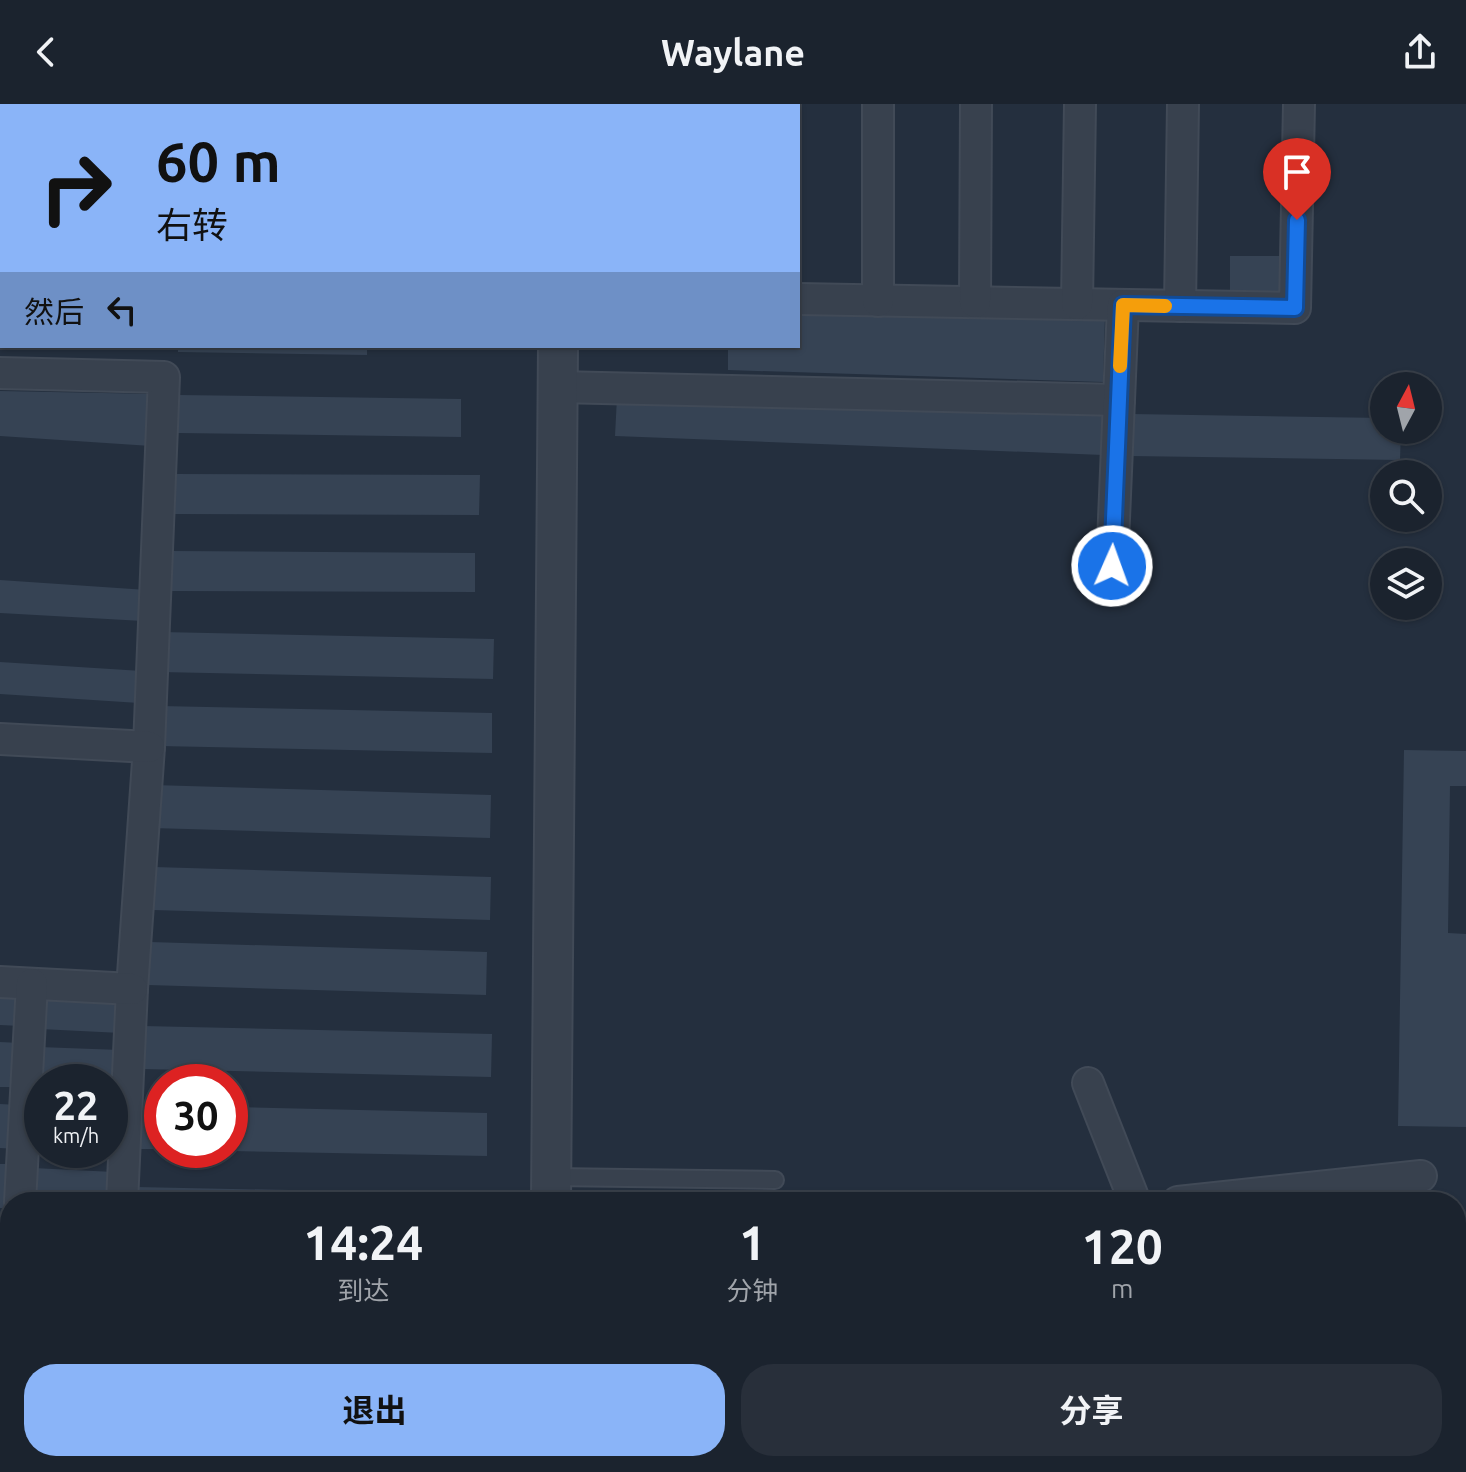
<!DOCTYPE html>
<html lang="zh">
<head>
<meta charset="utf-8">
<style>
	:root { --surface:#1b232e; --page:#282f3a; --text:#f1f3f6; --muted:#a0a4aa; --line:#39404a; --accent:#8ab4f8 }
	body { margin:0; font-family:Ubuntu,"Noto Sans SC",sans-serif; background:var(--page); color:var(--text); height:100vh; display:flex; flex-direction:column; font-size:30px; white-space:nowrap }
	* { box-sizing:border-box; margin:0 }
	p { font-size:26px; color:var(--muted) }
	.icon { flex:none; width:44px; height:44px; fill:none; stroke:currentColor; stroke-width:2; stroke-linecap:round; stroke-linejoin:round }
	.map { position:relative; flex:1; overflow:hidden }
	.panel { position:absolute; left:0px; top:1088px; width:1466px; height:280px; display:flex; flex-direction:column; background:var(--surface); border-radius:32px 32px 0 0; box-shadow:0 2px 6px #0004,0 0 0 2px var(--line) }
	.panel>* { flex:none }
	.top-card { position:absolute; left:0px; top:0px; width:800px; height:244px; box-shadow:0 2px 6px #0004,0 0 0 2px var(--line); background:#8ab4f8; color:#111; overflow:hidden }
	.needle { width:52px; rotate:7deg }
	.buttons { position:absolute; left:1370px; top:268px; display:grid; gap:16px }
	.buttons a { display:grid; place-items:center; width:72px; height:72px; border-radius:50%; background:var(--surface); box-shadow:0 2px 6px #0004,0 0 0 2px var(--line); font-size:40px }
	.speed { position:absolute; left:24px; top:960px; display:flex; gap:16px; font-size:40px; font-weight:700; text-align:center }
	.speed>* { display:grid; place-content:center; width:104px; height:104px; border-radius:50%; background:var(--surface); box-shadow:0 2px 6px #0004,0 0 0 2px var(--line); line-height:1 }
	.speed small { font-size:20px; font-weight:400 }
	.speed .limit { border:12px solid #d22; background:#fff; color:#111 }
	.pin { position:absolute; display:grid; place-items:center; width:68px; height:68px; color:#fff; margin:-82px -34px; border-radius:50% 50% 50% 0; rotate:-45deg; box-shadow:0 0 8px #0007 }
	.pin .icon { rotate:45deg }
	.me { position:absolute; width:88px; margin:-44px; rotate:2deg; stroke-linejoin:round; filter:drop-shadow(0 0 6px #0008) }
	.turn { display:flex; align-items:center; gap:28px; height:168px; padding:0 24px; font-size:36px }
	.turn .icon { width:104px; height:104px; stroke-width:2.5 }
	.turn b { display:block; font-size:56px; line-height:68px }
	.then { display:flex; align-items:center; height:76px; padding:0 24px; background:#0003; gap:16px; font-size:30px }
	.eta { display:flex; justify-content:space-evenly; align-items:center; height:136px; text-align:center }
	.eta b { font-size:48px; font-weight:700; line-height:56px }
	.button { display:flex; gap:16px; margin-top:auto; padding:16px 24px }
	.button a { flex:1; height:92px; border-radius:32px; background:var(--accent); color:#111; font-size:32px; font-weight:700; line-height:92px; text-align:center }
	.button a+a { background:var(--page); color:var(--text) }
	header { display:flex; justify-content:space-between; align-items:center; height:104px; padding:0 24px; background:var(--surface); font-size:36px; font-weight:700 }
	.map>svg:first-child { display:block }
	.building { fill:#364354 }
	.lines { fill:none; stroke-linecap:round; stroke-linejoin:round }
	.service-casing { stroke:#414a57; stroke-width:20 }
	.minor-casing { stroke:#414a57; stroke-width:34 }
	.tertiary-casing { stroke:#414a57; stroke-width:42 }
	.service { stroke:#38414e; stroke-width:16 }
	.minor { stroke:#38414e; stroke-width:30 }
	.tertiary { stroke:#38414e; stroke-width:38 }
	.route-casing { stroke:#114b97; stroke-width:20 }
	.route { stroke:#1a73e8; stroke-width:14 }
	.slow { stroke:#f59e0b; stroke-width:14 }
</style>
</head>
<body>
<header><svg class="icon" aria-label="back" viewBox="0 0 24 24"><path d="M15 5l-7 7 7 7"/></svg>Waylane<svg class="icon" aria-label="share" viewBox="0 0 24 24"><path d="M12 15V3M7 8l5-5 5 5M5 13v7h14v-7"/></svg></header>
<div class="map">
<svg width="1466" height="1368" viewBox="0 0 1466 1368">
	<rect width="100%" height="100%" fill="#242f3e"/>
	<g class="building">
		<rect x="1230" y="152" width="58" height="40"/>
		<path d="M798,201L1105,211L1103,278L728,266V242H798Z"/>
		<path d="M178,242H367V251L178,248Z"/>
		<path d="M0,287L155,290L151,342L0,332Z"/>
		<path d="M178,291L461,295V333L178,329Z"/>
		<path d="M617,293L1105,311L1103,351L615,332Z"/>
		<path d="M1131,310L1384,314V326H1401L1400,356L1130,352Z"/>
		<path d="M173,370L480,371L479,411L173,410Z"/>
		<path d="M169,447L475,449V488L169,487Z"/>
		<path d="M0,476L147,486L143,517L0,509Z"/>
		<path d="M161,528L494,535L493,575L160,568Z"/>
		<path d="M0,558L142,567L139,599L0,590Z"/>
		<path d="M160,602L492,609V649L159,642Z"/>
		<path d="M1404,646L1466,647V682H1450L1448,829L1466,830V1023L1398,1022Z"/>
		<path d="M153,681L491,691L490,734L152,724Z"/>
		<path d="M154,763L491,773L490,816L153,806Z"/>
		<path d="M150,838L487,848L486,891L148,881Z"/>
		<path d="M0,885L23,886L21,922L0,921Z"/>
		<path d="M42,889L123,893L121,929L40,925Z"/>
		<path d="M143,922L492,930L491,973L142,965Z"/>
		<path d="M0,938L20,939L18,983H0Z"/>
		<path d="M39,943L120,946L118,990H110V978H42V987H37Z"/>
		<path d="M0,1000L19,1001L17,1045L0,1044Z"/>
		<path d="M139,1001L162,1002V1045H138Z"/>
		<path d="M230,1003L487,1009V1052L230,1047Z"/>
		<path d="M38,1004H42V1046H110V1007L119,1008L117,1052L35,1048Z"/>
		<path d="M0,1060H14L10,1105L0,1104Z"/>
		<path d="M33,1064L114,1068L113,1098H31Z"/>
		<path d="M137,1083L486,1090V1098H137Z"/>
		<path d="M0,1121H9L8,1165H0Z"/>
		<path d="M0,1220H6L4,1265L0,1264Z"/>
		<rect x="17" y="1358" width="82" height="10"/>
		<path d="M121,1360L198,1366V1368H120Z"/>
	</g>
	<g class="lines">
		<defs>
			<path id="service" d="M551,1073L775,1076"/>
			<g id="minor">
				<path d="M178,0V2"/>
				<path d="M674,2V0"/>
				<path d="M775,2V0"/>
				<path d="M798,195L1295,204L1299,0"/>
				<path d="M878,197V0"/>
				<path d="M975,198L976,0"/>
				<path d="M1077,200L1080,0"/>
				<path d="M1180,202L1183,0"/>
				<path d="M0,269L164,273L149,643L132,885L122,1098"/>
				<path d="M558,283L1119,296"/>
				<path d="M1112,462L1123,201"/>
				<path d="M0,635L149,643"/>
				<path d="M0,878L132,885"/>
				<path d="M1088,979L1135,1098"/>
				<path d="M20,1098L32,880"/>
				<path d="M1178,1098L1421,1072"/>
				<path d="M0,1212H10"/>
				<path d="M880,1358L884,1368"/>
				<path d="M1237,1358L1241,1368"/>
				<path d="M6,1368L10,1284"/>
				<path d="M109,1368V1358"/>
				<path d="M212,1368L213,1358"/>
			</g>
			<g id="tertiary">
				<path d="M561,2V0"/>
				<path d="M551,1098L558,242"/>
				<path d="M545,1368V1358"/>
			</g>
		</defs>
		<use href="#service" class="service-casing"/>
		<use href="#minor" class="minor-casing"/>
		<use href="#tertiary" class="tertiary-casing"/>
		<use href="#service" class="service"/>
		<use href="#minor" class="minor"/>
		<use href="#tertiary" class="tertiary"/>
	</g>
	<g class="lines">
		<defs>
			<path id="route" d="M1112,462L1123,201L1295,204L1297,116"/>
		</defs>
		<use href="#route" class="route-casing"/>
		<use href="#route" class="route"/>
		<path class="slow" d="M1120,262L1123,201L1165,202"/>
	</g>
</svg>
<div class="buttons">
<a><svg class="needle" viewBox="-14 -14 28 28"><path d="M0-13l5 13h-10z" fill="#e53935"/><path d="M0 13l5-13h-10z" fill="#a0a4aa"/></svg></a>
<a><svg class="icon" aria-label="search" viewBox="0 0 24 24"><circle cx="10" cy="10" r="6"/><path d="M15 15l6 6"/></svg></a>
<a><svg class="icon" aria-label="layers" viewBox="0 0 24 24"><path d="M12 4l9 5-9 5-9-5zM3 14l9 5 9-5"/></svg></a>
</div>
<div class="speed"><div>22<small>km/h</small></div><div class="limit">30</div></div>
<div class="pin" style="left:1297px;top:116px;background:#d93025"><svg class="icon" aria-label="arrive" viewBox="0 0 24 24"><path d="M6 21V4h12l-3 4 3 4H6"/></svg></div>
<svg class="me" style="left:1112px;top:462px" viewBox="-20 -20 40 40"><circle r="17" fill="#1a73e8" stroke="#fff" stroke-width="3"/><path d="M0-11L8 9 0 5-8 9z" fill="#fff"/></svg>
<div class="top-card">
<div class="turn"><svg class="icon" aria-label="right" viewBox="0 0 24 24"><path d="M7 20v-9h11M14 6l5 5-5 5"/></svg><div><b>60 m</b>右转</div></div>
<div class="then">然后<svg class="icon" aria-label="left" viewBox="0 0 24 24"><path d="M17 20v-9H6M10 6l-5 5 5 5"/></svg></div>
</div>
<section class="panel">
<div class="eta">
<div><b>14:24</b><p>到达</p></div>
<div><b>1</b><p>分钟</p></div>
<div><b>120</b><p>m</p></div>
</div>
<div class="button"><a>退出</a><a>分享</a></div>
</section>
</div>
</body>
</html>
